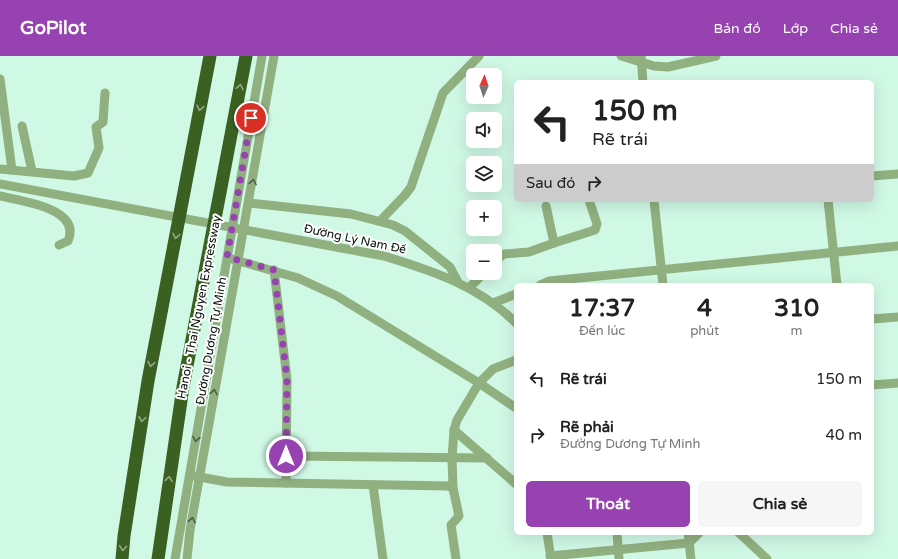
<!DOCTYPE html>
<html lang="vi">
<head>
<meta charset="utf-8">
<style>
	:root { --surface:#fff; --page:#f6f6f6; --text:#222; --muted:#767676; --accent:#9643b1 }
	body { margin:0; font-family:"Varela Round",sans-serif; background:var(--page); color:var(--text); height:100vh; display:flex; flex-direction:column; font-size:15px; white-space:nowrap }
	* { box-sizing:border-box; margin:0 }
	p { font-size:13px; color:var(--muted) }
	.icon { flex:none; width:22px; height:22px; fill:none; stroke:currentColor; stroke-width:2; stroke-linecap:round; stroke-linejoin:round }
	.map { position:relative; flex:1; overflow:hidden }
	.panel { position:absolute; left:514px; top:227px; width:360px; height:252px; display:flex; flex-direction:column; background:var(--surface); border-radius:6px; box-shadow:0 4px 16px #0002 }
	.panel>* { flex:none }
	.guide { position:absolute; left:514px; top:24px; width:360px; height:122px; border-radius:6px; box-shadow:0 4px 16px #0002; background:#fff; color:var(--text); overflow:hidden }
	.needle { width:26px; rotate:3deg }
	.buttons { position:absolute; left:466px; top:12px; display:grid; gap:8px }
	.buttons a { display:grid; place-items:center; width:36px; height:36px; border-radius:6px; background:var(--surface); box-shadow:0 4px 16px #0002; font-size:20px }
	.pin { position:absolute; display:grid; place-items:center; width:34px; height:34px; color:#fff; margin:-17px; border:2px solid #fff; border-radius:50%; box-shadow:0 1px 4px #0007 }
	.me { position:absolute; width:44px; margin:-22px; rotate:0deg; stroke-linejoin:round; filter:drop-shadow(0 0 3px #0008) }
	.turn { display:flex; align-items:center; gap:14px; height:84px; padding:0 12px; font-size:18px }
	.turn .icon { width:52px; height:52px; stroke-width:2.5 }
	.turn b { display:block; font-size:28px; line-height:34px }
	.then { display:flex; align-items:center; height:38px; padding:0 12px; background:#0003; gap:8px; font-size:15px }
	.eta { display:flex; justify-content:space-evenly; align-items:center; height:68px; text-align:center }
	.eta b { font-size:24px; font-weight:800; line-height:28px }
	.primary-button { display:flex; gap:8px; margin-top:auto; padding:8px 12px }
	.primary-button a { flex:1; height:46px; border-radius:6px; background:var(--accent); color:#fff; font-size:16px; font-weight:800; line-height:46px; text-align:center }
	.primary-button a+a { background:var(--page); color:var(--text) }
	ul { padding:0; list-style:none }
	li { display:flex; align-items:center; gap:12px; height:56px; padding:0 12px }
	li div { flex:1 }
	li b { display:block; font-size:15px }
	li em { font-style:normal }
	header { display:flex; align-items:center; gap:24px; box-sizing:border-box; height:56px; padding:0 20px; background:var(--accent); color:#fff }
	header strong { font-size:19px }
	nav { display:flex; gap:22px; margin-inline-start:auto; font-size:14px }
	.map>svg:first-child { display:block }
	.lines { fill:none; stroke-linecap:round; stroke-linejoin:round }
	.minor { stroke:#91b080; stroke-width:9 }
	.highway { stroke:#3b6122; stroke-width:13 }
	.oneway { stroke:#93a885 }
	.oneway2 { stroke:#4a6044 }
	.route { stroke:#9643b1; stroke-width:7; stroke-dasharray:0 12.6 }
	.labels { text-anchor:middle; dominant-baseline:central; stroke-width:4; stroke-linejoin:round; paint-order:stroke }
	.street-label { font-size:12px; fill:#030f09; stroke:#fff }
</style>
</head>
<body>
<header>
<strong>GoPilot</strong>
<nav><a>Bản đồ</a><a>Lớp</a><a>Chia sẻ</a></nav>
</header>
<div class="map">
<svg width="898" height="503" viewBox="0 0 898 503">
	<rect width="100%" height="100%" fill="#cff8e5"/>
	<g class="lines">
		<g class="minor">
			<path d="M621,0L654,10L668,11L716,0"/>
			<path d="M641,0L643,26"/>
			<path d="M0,23L12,114"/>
			<path d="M22,70L32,115"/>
			<path d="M0,113L74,120L88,117L99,92L96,71L103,66L105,37"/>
			<path d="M872,120L898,118"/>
			<path d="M0,128L384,200C433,215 479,230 516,267"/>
			<path d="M0,140C21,145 82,152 68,185L59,189"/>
			<path d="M654,144L663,229"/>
			<path d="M828,144L837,229"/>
			<path d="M249,147L351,158L393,169L405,175L450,211L458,226"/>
			<path d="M380,165L405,139L411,131L443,37L479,0"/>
			<path d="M554,187L595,174L597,168L589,144"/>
			<path d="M232,203L298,222L337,240L479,327L516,352"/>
			<path d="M495,205L504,198L529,196L554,187L546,150"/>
			<path d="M274,214L287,323L286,427"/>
			<path d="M540,229L549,225L898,190"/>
			<path d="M470,231L484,217"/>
			<path d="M493,247L516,238"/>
			<path d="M872,263L898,261"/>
			<path d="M872,329L898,327"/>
			<path d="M454,374L516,428"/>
			<path d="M286,400L487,402"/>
			<path d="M194,420L227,426L448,430L453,432L459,460L451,469L456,503"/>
			<path d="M373,429L383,503"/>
			<path d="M453,432L452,402L454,374L457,364L479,327L493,313L516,304"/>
			<path d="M547,477L551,503"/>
			<path d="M617,477L619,503"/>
			<path d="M688,477L691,503"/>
			<path d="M739,477L767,503"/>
			<path d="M550,500L689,487L699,477"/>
			<path d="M175,503L262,0"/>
			<path d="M187,503L190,474C218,316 247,158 274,0"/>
		</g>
		<g class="highway">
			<path d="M122,503L124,480L148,325L210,0"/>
			<path d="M158,503L183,331L246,0"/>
		</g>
	</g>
	<defs><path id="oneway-chevron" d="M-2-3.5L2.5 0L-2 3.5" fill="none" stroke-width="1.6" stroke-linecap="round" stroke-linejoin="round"/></defs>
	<g class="oneway">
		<use href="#oneway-chevron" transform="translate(240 31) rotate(-79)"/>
		<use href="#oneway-chevron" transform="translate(200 52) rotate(101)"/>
		<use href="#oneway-chevron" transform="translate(176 180) rotate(101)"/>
		<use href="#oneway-chevron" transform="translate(151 308) rotate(101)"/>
		<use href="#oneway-chevron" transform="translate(142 363) rotate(99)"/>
		<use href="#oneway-chevron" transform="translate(169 423) rotate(-81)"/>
		<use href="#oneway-chevron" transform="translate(123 492) rotate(94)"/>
	</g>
	<g class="oneway2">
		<use href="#oneway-chevron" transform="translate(253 126) rotate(-81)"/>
		<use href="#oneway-chevron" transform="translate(214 336) rotate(-80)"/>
		<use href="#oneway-chevron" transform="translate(196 383) rotate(100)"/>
		<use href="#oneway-chevron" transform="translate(192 464) rotate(-80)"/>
	</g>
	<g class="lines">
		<path class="route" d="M251,62L227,201L274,214L287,323L286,400"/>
	</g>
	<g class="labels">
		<g class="street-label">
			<text transform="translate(355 183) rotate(12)">Đường Lý Nam Đế</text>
			<text transform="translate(199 251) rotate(-79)">Hanoi - Thai Nguyen Expressway</text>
			<text transform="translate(211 285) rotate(-80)">Đường Dương Tự Minh</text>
		</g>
	</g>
</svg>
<div class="buttons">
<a><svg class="needle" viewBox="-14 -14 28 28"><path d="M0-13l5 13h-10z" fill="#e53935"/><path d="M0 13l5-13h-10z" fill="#767676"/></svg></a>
<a><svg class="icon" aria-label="sound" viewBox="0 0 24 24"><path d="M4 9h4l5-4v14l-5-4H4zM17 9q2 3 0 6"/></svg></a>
<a><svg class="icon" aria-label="layers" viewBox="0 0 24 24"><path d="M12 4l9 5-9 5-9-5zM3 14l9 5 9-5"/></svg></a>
<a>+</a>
<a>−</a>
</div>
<div class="pin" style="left:251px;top:62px;background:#d93025"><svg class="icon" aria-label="arrive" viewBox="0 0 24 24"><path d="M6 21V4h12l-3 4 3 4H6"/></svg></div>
<svg class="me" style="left:286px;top:400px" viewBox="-20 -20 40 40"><circle r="17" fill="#9643b1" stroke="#fff" stroke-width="3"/><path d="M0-11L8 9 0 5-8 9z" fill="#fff"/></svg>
<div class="guide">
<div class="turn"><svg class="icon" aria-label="left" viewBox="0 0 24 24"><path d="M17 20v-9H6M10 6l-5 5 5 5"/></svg><div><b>150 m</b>Rẽ trái</div></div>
<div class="then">Sau đó<svg class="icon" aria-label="right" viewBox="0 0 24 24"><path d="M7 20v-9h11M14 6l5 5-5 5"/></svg></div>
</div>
<section class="panel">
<div class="eta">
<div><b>17:37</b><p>Đến lúc</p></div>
<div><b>4</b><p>phút</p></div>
<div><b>310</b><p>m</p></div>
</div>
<ul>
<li><svg class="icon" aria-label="left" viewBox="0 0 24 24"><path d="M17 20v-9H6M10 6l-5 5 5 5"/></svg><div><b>Rẽ trái</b></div><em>150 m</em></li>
<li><svg class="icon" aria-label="right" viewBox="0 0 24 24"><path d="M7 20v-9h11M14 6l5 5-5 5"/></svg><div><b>Rẽ phải</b><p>Đường Dương Tự Minh</p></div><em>40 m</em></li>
</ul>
<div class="primary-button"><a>Thoát</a><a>Chia sẻ</a></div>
</section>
</div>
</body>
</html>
